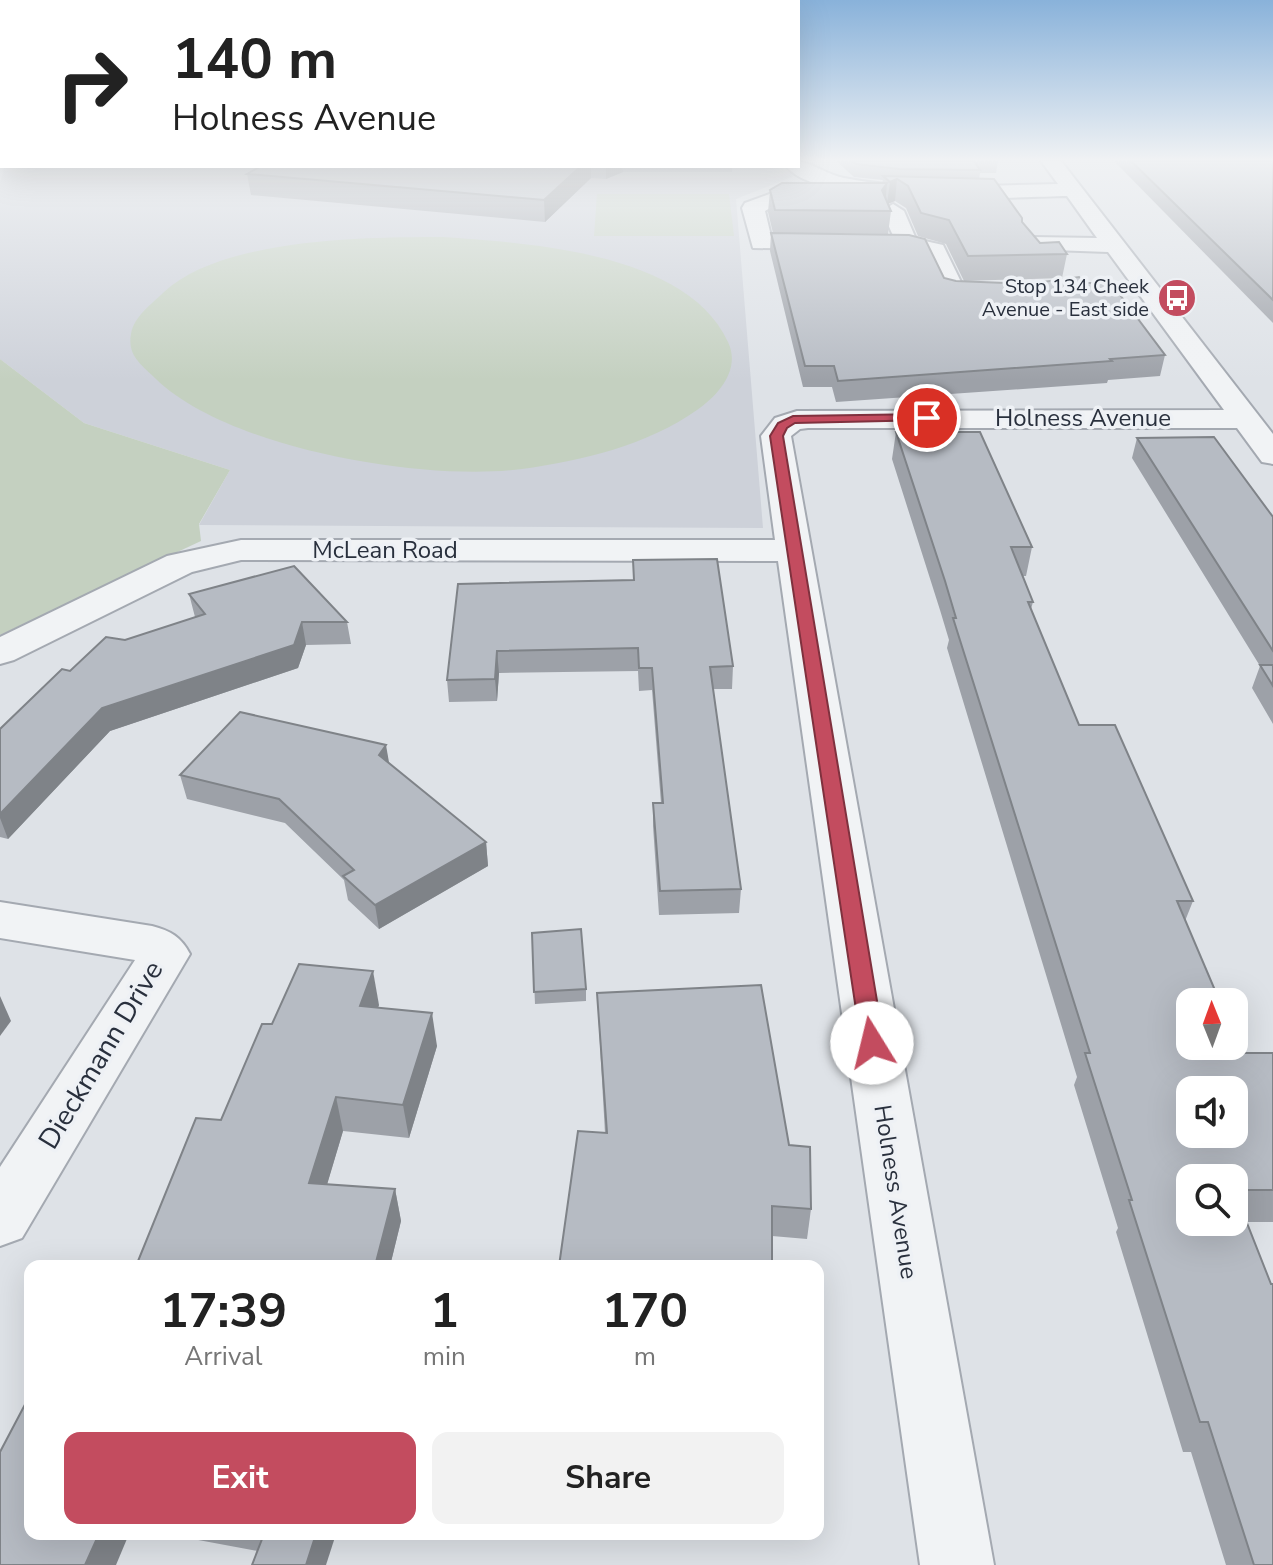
<!DOCTYPE html>
<html lang="en">
<head>
<meta charset="utf-8">
<style>
	:root { --surface:#fff; --page:#f2f2f2; --text:#222; --muted:#767676; --accent:#c34c5f }
	body { margin:0; font-family:"Nunito Sans",sans-serif; background:var(--page); color:var(--text); height:100vh; display:flex; flex-direction:column; font-size:30px; white-space:nowrap }
	* { box-sizing:border-box; margin:0 }
	p { font-size:26px; color:var(--muted) }
	.icon { flex:none; width:44px; height:44px; fill:none; stroke:currentColor; stroke-width:2; stroke-linecap:round; stroke-linejoin:round }
	.map { position:relative; flex:1; overflow:hidden }
	.panel { position:absolute; left:24px; top:1260px; width:800px; height:280px; display:flex; flex-direction:column; background:var(--surface); border-radius:16px; box-shadow:0 8px 32px #0002 }
	.panel>* { flex:none }
	.hud { position:absolute; left:0px; top:0px; width:800px; height:168px; box-shadow:0 8px 32px #0002; background:#fff; color:var(--text); overflow:hidden }
	.needle { width:52px; rotate:359deg }
	.fabs { position:absolute; left:1176px; top:988px; display:grid; gap:16px }
	.fabs a { display:grid; place-items:center; width:72px; height:72px; border-radius:16px; background:var(--surface); box-shadow:0 8px 32px #0002; font-size:40px }
	.pin { position:absolute; display:grid; place-items:center; width:68px; height:68px; color:#fff; margin:-34px; border:4px solid #fff; border-radius:50%; box-shadow:0 2px 8px #0007 }
	.me { position:absolute; width:88px; margin:-44px; rotate:351deg; stroke-linejoin:round; filter:drop-shadow(0 0 6px #0008) }
	.turn { display:flex; align-items:center; gap:28px; height:168px; padding:0 40px; font-size:36px }
	.turn .icon { width:104px; height:104px; stroke-width:2.5 }
	.turn b { display:block; font-size:56px; line-height:68px }
	.eta { display:flex; justify-content:space-evenly; align-items:center; height:136px; text-align:center }
	.eta b { font-size:48px; font-weight:700; line-height:56px }
	.button { display:flex; gap:16px; margin-top:auto; padding:16px 40px }
	.button a { flex:1; height:92px; border-radius:16px; background:var(--accent); color:#fff; font-size:32px; font-weight:700; line-height:92px; text-align:center }
	.button a+a { background:var(--page); color:var(--text) }
	.map>svg:first-child { display:block }
	.built { fill:#cdd1d9 }
	.green { fill:#c4d0c0 }
	.lines { fill:none; stroke-linecap:round; stroke-linejoin:round }
	.minor-casing { stroke:#a4a9b1; stroke-width:4 }
	.minor { fill:#f1f3f5; fill-rule:evenodd }
	.wall { fill:#9da1a8 }
	.shaded-wall { fill:#7f8388 }
	.building { fill:#b6bbc3; stroke:#7f8388; stroke-width:2; fill-rule:evenodd }
	.route { fill:#c34c5f; stroke:#7f313e; stroke-width:2 }
	.labels { text-anchor:middle; dominant-baseline:central; stroke-width:7; stroke-linejoin:round; paint-order:stroke }
	.far-poi-label { font-size:20px; fill:#29303d; stroke:#eef1f5; text-anchor:end }
	.street-label { font-size:24px; fill:#29303d; stroke:#eef1f5 }
	.near-street-label { font-size:28px; fill:#29303d; stroke:#eef1f5 }
</style>
</head>
<body>
<div class="map">
<svg width="1273" height="1565" viewBox="0 0 1273 1565">
	<rect width="100%" height="100%" fill="#dee2e7"/>
	<path class="built" d="M5,166H784L794,176L736,199L763,528L199,525L230,470L84,423L0,359V183Z"/>
	<g class="green">
		<path d="M597,194H729L734,236H594Z"/>
		<path d="M443,237C528,243 687,252 728,342C741,369 719,395 697,410C648,445 581,461 522,469C425,482 228,449 156,379C142,365 127,356 131,334C134,316 152,304 164,292C222,238 367,237 443,237Z"/>
		<path d="M0,359L84,423L230,470L199,524L201,541L0,635Z"/>
	</g>
	<g class="lines">
		<defs>
			<g id="minor">
				<path d="M798,161C814,164 828,175 844,178C914,192 988,185 1058,184L1041,161H1061L1273,434V464L1262,462L1237,428H808L800,429L791,436L994,1565H920L778,561L241,560L192,572L14,660L0,664V637L167,556L241,540H775L761,436L775,418L797,411L1224,410L1108,252L1024,249L1020,244L1024,239L1032,237L1097,238L1067,196C1010,197 821,210 786,166H798Z"/>
				<path d="M778,191L789,197L765,211L771,236L828,237L836,239L840,244L836,249L753,248L742,208L745,203Z"/>
				<path d="M893,204L904,211L916,239L943,245L962,284L1010,287L1013,292L1010,297L944,296L925,255L899,249L882,211Z"/>
				<path d="M0,902L152,926C171,931 181,937 190,954L22,1238L0,1246V1167L135,960L0,938Z"/>
			</g>
		</defs>
		<use href="#minor" class="minor-casing"/>
		<use href="#minor" class="minor"/>
	</g>
	<g class="wall">
		<path d="M836,161H998L996,173H980L979,179L1040,243L1067,254L1062,278L964,281L946,244L918,236L906,208L895,201L888,204L891,211L888,234L787,233L956,281L1028,284L1084,283L1165,355L1160,376L1108,380L1107,383L836,402L832,387H803L770,251L771,233H773L768,212L770,190L882,183L883,180L854,177Z"/>
		<path d="M1114,161H1273V323Z"/>
		<path d="M261,166H732V172H623L606,179L591,178L545,222L251,195L247,174Z"/>
		<path d="M896,432L1032,547L1026,576H1023L1033,602L1031,609L1079,725L1193,901L1185,921L1241,1053H1273V1222H1247L1273,1565H1226L1191,1452H1183L1116,1232L1118,1228L1074,1085L1077,1077L947,648L949,640L940,610L892,459Z"/>
		<path d="M1137,438L1273,517V724L1252,688L1260,666L1132,458Z"/>
		<path d="M633,560L733,666L732,689H713L741,889L739,913L659,915L653,826V803H661L652,690L639,691L638,671L499,673L497,701L449,702L447,680L458,584L633,580Z"/>
		<path d="M189,594L347,622L351,644L306,645L298,668L110,731L8,839L0,837V729L125,640L195,617Z"/>
		<path d="M389,763L486,842L488,866L379,929L348,900L344,880L285,823L187,799L180,775Z"/>
		<path d="M532,933L586,989V1001L535,1004Z"/>
		<path d="M597,993L789,1145L811,1209L807,1239L772,1236L605,1133Z"/>
		<path d="M379,1005L378,1007L437,1046L409,1138L343,1131L327,1184L395,1189L401,1221L390,1266L221,1120L272,1024Z"/>
		<path d="M166,1534H336L258,1551Z"/>
	</g>
	<g class="shaded-wall">
		<path d="M101,166H133L102,168Z"/>
		<path d="M581,166H591V178L545,222L544,200Z"/>
		<path d="M606,166H622L623,172L606,179Z"/>
		<path d="M897,179L895,201L887,204L890,182Z"/>
		<path d="M887,183L885,206L879,212L882,190Z"/>
		<path d="M302,622L306,645L298,668L110,731L8,839L0,818V814L102,708Z"/>
		<path d="M497,651L499,673L497,701L495,679Z"/>
		<path d="M386,745L390,768L379,755Z"/>
		<path d="M486,842L488,866L379,929L375,905Z"/>
		<path d="M373,971L379,1005L367,1039L360,1006Z"/>
		<path d="M0,996L11,1021L0,1036Z"/>
		<path d="M432,1013L437,1046L409,1138L403,1105Z"/>
		<path d="M336,1097L343,1131L318,1215L309,1183Z"/>
		<path d="M395,1189L401,1221L390,1266H375Z"/>
		<path d="M99,1534H129L116,1565H85Z"/>
		<path d="M316,1534H336L326,1565H306Z"/>
	</g>
	<g class="building">
		<path d="M852,161H974L980,170L899,169L856,164Z"/>
		<path d="M1131,161H1273V300Z"/>
		<path d="M261,166H581L544,200L247,174Z"/>
		<path d="M883,176L994,179L1022,218V222L1040,243L1059,242L1067,254L968,256L949,220L921,213L908,186L897,179L890,182Z"/>
		<path d="M782,183H887L882,190L891,211L775,210L770,190Z"/>
		<path d="M771,233L909,235L925,239L944,278L956,281L1028,284L1079,277L1084,283H1111L1165,355L1110,359L1112,361L838,381L834,366H805Z"/>
		<path d="M896,432H980L1032,547H1011L1033,602H1028L1079,725H1115L1193,901H1177L1220,1002H1190V1046H1234V1035L1241,1053H1273V1190H1234L1271,1284H1273V1565H1254L1208,1422H1200L1129,1200H1132L1085,1053H1090L953,618H956L945,581ZM1190,1090H1234V1134H1190ZM1190,1178H1234V1222H1190Z"/>
		<path d="M1214,437L1273,517V651L1137,438Z"/>
		<path d="M717,559L733,666L710,667L741,889L660,891L653,803H663L652,668H639L638,648L497,651L495,679L447,680L458,584L634,580L633,560Z"/>
		<path d="M294,566L347,622H302L294,645L102,708L0,814V729L62,669L70,671L106,637L125,640L205,614L189,594Z"/>
		<path d="M1260,665H1273V686Z"/>
		<path d="M240,712L386,745L379,755L486,842L375,905L343,876L354,870L279,799L180,775Z"/>
		<path d="M581,929L586,989L534,992L532,933Z"/>
		<path d="M299,964L373,971L360,1006L432,1013L403,1105L336,1097L309,1183L395,1189L375,1266H136L196,1118L221,1120L262,1024H272Z"/>
		<path d="M761,985L789,1145L810,1147L811,1209L772,1206V1266H559L578,1131L607,1133L597,993Z"/>
		<path d="M30,1395V1534H99L85,1565H0V1452Z"/>
		<path d="M264,1534H316L306,1565H252Z"/>
	</g>
	<linearGradient id="sky" x2="0" y2="1"><stop stop-color="#89b2da"/><stop offset="0.42" stop-color="#f0f2f4"/><stop offset="1" stop-color="#f0f2f4" stop-opacity="0"/></linearGradient>
	<rect width="1273" height="380" fill="url(#sky)"/>
	<path class="route" d="M927,414L931,415V420L795,423L787,428L783,436L884,1043L880,1049L872,1052L864,1049L861,1043L770,436L778,423L793,416Z"/>
	<defs>
		<symbol id="bus-disc" viewBox="-11 -11 22 22"><circle r="9.5" fill="#c34c5f" stroke="#eef1f5"/><path d="M-5-6H5V4H4V6H2V4H-2V6H-4V4H-5ZM-3.5-4V0h7V-4ZM-3.5 1.2v1.5H-2V1.2ZM2 1.2v1.5H3.5V1.2Z" fill="#fff"/></symbol>
	</defs>
	<g fill-rule="evenodd">
		<use href="#bus-disc" x="1155" y="276" width="44" height="44"/>
	</g>
	<g class="labels">
		<g class="far-poi-label">
			<text x="1149" y="286">Stop 134 Cheek<tspan x="1149" dy="23">Avenue - East side</tspan></text>
		</g>
		<g class="street-label">
			<text x="1083" y="418">Holness Avenue</text>
			<text x="385" y="550">McLean Road</text>
			<text transform="translate(896 1192) rotate(81)">Holness Avenue</text>
		</g>
		<g class="near-street-label">
			<text transform="translate(101 1055) rotate(-59)">Dieckmann Drive</text>
		</g>
	</g>
</svg>
<div class="fabs">
<a><svg class="needle" viewBox="-14 -14 28 28"><path d="M0-13l5 13h-10z" fill="#e53935"/><path d="M0 13l5-13h-10z" fill="#767676"/></svg></a>
<a><svg class="icon" aria-label="sound" viewBox="0 0 24 24"><path d="M4 9h4l5-4v14l-5-4H4zM17 9q2 3 0 6"/></svg></a>
<a><svg class="icon" aria-label="search" viewBox="0 0 24 24"><circle cx="10" cy="10" r="6"/><path d="M15 15l6 6"/></svg></a>
</div>
<div class="pin" style="left:927px;top:418px;background:#d93025"><svg class="icon" aria-label="arrive" viewBox="0 0 24 24"><path d="M6 21V4h12l-3 4 3 4H6"/></svg></div>
<svg class="me" style="left:872px;top:1043px" viewBox="-20 -20 40 40"><circle r="19" fill="#fff"/><path d="M0-13L10 11 0 6-10 11z" fill="#c34c5f"/></svg>
<div class="hud">
<div class="turn"><svg class="icon" aria-label="right" viewBox="0 0 24 24"><path d="M7 20v-9h11M14 6l5 5-5 5"/></svg><div><b>140 m</b>Holness Avenue</div></div>
</div>
<section class="panel">
<div class="eta">
<div><b>17:39</b><p>Arrival</p></div>
<div><b>1</b><p>min</p></div>
<div><b>170</b><p>m</p></div>
</div>
<div class="button"><a>Exit</a><a>Share</a></div>
</section>
</div>
</body>
</html>
